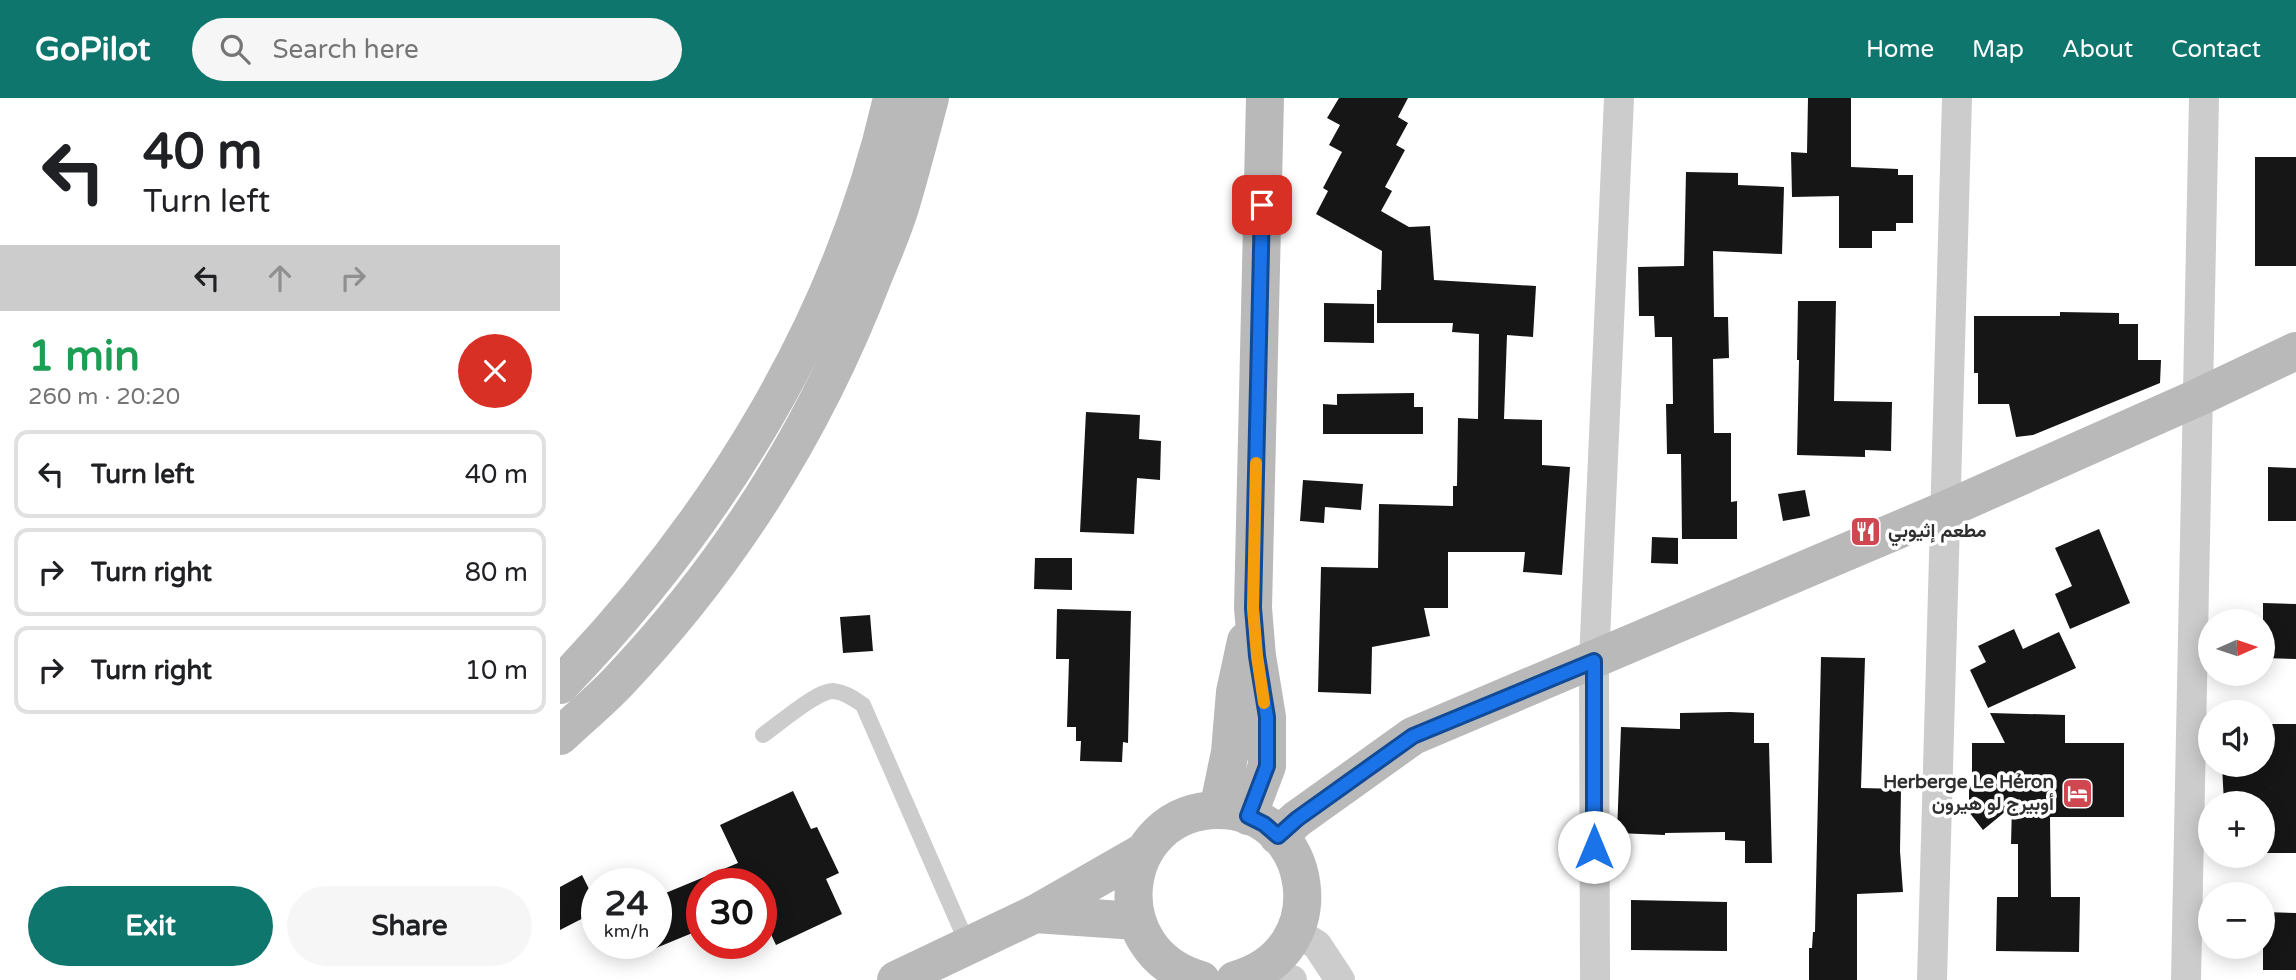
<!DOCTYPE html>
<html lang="en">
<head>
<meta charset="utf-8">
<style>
	:root { --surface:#fff; --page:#f6f6f6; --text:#202124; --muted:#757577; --line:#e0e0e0; --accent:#0f766e }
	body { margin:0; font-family:"Varela Round",Vazirmatn,sans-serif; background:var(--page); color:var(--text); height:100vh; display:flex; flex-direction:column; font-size:26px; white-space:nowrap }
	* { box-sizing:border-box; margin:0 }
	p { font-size:23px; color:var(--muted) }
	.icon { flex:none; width:38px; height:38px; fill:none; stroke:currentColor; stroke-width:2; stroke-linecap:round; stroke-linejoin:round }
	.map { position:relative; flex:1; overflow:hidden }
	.details { display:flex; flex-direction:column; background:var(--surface); width:560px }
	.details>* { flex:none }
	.guide { background:#fff; color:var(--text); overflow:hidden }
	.needle { width:46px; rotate:87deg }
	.tools { position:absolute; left:1638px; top:511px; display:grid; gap:14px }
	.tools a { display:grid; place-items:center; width:77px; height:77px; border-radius:50%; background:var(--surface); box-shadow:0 4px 18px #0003; font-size:35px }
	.speed { position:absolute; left:21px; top:770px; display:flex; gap:14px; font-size:35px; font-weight:700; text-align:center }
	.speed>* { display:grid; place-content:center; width:91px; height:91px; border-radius:50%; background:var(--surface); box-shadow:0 4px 18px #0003; line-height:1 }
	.speed small { font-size:18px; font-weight:400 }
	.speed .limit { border:10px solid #d22; background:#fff; color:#111 }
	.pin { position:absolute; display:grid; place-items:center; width:60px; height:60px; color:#fff; margin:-30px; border-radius:14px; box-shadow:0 4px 10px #0006 }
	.me { position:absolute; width:77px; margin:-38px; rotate:0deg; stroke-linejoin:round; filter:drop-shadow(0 0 5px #0008) }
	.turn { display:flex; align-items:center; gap:24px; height:147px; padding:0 28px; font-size:32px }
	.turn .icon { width:91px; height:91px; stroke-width:2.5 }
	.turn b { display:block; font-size:49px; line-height:60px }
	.lanes { display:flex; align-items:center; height:66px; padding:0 28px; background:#0003; justify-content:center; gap:35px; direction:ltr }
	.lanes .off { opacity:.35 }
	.round { display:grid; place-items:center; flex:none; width:74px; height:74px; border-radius:37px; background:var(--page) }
	.head { display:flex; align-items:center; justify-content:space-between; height:119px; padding:0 28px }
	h1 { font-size:42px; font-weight:700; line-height:52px; color:#1e9e55 }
	.action { display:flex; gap:14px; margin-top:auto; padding:14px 28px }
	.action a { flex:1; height:80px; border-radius:42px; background:var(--accent); color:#fff; font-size:28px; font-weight:700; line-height:80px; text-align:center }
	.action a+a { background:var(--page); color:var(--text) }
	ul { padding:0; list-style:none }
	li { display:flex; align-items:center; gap:21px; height:88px; margin:0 14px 10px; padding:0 14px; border:4px solid var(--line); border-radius:14px }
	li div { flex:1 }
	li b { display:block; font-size:26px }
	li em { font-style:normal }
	header { display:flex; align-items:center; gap:42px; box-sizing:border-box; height:98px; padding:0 35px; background:var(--accent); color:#fff }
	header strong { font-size:33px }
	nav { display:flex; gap:38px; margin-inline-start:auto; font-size:24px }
	.search { width:490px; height:63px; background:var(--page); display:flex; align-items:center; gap:18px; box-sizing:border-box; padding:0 24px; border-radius:38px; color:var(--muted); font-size:26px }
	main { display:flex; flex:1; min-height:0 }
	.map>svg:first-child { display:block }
	.building { fill:#161616 }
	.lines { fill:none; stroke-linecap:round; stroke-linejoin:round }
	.lane { stroke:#ccc; stroke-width:16 }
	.street { stroke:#ccc; stroke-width:30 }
	.secondary { stroke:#b9b9b9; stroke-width:38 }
	.route-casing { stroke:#114b97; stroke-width:18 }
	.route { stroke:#1a73e8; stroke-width:12 }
	.slow { stroke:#f59e0b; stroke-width:12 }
	.labels { text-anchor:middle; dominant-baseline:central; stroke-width:7; stroke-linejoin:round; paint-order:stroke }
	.poi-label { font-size:19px; font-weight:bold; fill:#2f2f2f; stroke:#fff; text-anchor:start }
</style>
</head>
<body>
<header>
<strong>GoPilot</strong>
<div class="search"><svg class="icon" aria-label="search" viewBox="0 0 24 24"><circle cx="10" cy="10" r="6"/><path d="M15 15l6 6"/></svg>Search here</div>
<nav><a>Home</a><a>Map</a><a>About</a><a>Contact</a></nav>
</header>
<main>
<section class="details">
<div class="guide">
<div class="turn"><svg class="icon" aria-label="left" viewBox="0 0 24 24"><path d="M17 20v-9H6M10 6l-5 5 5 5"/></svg><div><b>40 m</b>Turn left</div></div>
<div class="lanes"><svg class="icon" aria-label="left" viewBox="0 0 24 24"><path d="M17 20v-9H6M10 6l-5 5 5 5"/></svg><svg class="icon off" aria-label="ahead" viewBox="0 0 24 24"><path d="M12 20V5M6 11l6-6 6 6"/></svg><svg class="icon off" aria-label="right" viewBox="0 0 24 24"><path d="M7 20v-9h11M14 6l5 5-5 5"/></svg></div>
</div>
<div class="head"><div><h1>1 min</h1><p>260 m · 20:20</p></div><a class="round" style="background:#d93025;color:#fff"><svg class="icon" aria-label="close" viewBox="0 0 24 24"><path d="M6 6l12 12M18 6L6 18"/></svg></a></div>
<ul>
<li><svg class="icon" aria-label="left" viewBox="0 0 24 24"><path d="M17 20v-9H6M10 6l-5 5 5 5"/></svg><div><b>Turn left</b></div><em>40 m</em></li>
<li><svg class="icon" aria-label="right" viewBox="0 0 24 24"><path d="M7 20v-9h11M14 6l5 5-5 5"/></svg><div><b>Turn right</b></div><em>80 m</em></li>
<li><svg class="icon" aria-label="right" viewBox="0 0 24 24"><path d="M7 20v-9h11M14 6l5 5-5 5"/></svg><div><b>Turn right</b></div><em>10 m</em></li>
</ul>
<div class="action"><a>Exit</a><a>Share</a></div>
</section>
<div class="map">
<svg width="1736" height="882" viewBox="0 0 1736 882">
	<rect width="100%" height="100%" fill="#fff"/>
	<g class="building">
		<path d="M779,0H848L838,19L848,25L836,47L845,52L825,89L832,93L821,113L849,129L870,128L874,182L976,188L973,239L947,237L944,321L982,322V367L1010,369L1002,477L963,474L965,454H888V510H864L870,538L812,549L811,596L758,594L761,469L818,470L819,406L893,408V388H897L898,320L918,321L919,236L892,234L893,225H817V192H821L822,153L756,116L768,93L763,90L782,54L769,47L780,27L767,20Z"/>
		<path d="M1248,0H1291V69L1338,71V77H1353V125H1336V133H1312V150H1279V98L1232,99L1231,54L1247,55Z"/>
		<rect x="1695" y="59" width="41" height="109"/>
		<path d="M1126,74L1178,75V87L1224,89L1222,156L1153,153L1154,219H1168L1169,260L1153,261L1154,335H1171V404L1177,403V441H1122L1121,356H1107L1106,306H1113L1112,239H1095L1094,218H1079L1078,169L1124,168Z"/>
		<path d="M1238,203H1276L1274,303L1332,304L1331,353L1305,352V359L1237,357L1239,262H1237Z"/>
		<path d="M764,205L814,206V245L764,244Z"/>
		<path d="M1500,214L1559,215V226H1578V262H1601L1600,285L1473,337L1456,339L1449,306H1418V275H1414V218H1500Z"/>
		<path d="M854,295V309H863V336H763V306L777,307V296Z"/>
		<path d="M526,314L580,317L579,341L601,343L600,382L577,380L574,436L520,434Z"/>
		<path d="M1708,369L1736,370V423H1708Z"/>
		<path d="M743,382L803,386L801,412L765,409L764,425L740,423Z"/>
		<path d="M1245,392L1250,418L1223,423L1218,396Z"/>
		<path d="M1539,431L1570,505L1510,531L1495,496L1512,488L1495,450Z"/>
		<path d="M1092,439L1118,440V466L1091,465Z"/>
		<path d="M475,460H512V492L474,491Z"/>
		<path d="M1703,505L1736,506V561L1703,560Z"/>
		<path d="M497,511L571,513L568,645L563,644L562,664L520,663L521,643H516V629H507L509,561H496Z"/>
		<path d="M310,517L313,553L283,555L280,519Z"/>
		<path d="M1454,531L1463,551L1499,534L1516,570L1428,610L1410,572L1426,564L1418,548Z"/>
		<path d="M1261,559L1305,560L1301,690L1341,691L1340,753L1343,794L1297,796V882H1249V850H1252L1253,834H1255Z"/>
		<path d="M1170,614L1194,615V645H1209L1212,765H1185V743L1165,742V734L1105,735V737L1057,735L1061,629L1120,631V615Z"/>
		<path d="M1430,615L1505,617V645H1564V719H1490L1491,799H1520L1519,854L1436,853L1437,799H1458V746H1451L1452,708L1423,732L1409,714V689L1412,688V645H1445Z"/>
		<path d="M1703,626H1736V755H1707V726H1703V705H1664L1662,668L1703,667Z"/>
		<path d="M233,693L251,731L257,729L279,775L266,781L282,816L216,847L201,815V786H142V831L96,850V799L178,765L160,727Z"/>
		<path d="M22,777L37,807V813L0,832V789Z"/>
		<path d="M1071,802L1167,804V853L1071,852Z"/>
		<path d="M1703,814L1736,815V872H1703Z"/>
	</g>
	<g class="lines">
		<path class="lane" d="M203,637C219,626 256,593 273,593C285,594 294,601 303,607L408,847"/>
		<g class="street">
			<path d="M736,834L757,847L780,882"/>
			<path d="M696,875L732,882"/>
			<path d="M1035,882L1034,563L1059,0"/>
			<path d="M1372,882L1397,0"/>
			<path d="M1626,882L1644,0"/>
		</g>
		<g class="secondary">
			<path d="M0,587C158,424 282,223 332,0"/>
			<path d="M0,638C19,620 40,603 58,584C170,466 256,329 314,177C324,153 335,128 342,103C352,69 361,34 370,0"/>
			<path d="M658,712L670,654L675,594L686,543"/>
			<path d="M688,718L707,668V619L697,558L693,510L705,0"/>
			<path d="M718,738L737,721L853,638L1385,412L1639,299L1736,253"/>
			<path d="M475,816L576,823"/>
			<path d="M336,882L475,816L585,753"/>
			<path d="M641,882C540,854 558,713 658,712C755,712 778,854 675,882"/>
		</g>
	</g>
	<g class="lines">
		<defs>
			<path id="route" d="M702,107L693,510L697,558L707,619V668L688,718L704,726L718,738L737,721L853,638L1034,563V749"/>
		</defs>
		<use href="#route" class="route-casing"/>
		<use href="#route" class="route"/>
		<path class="slow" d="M696,365L693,510L697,558L704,605"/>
	</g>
	<defs>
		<symbol id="restaurant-square" viewBox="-11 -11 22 22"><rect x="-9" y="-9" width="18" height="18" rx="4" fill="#cf4750" stroke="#fff"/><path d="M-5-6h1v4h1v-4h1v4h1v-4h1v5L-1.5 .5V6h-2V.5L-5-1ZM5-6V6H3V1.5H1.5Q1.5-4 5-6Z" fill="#fff"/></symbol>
		<symbol id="hotel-square" viewBox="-11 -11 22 22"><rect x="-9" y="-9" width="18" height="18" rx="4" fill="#cf4750" stroke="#fff"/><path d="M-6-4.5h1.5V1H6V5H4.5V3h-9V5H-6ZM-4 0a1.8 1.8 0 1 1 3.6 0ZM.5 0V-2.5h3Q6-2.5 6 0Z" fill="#fff"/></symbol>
	</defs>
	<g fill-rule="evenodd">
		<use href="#restaurant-square" x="1288" y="416" width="35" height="35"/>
		<use href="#hotel-square" x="1500" y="678" width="35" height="35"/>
	</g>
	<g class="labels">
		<g class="poi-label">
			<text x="1328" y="433">مطعم إثيوبي</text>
			<text x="1494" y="684" text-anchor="end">Herberge Le Héron<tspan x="1494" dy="22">أوبيرج لو هيرون</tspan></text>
		</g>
	</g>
</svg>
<div class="tools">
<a><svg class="needle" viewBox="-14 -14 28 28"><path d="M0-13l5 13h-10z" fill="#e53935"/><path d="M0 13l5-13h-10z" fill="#757577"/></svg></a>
<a><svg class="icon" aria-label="sound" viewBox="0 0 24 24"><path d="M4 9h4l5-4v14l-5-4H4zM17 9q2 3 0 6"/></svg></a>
<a>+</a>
<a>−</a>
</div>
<div class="speed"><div>24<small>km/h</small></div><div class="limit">30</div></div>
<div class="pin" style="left:702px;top:107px;background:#d93025"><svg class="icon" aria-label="arrive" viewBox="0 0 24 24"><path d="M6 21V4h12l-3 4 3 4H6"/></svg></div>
<svg class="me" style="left:1034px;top:749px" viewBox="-20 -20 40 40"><circle r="19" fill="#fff"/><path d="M0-13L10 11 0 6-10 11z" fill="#1a73e8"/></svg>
</div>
</main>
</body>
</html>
